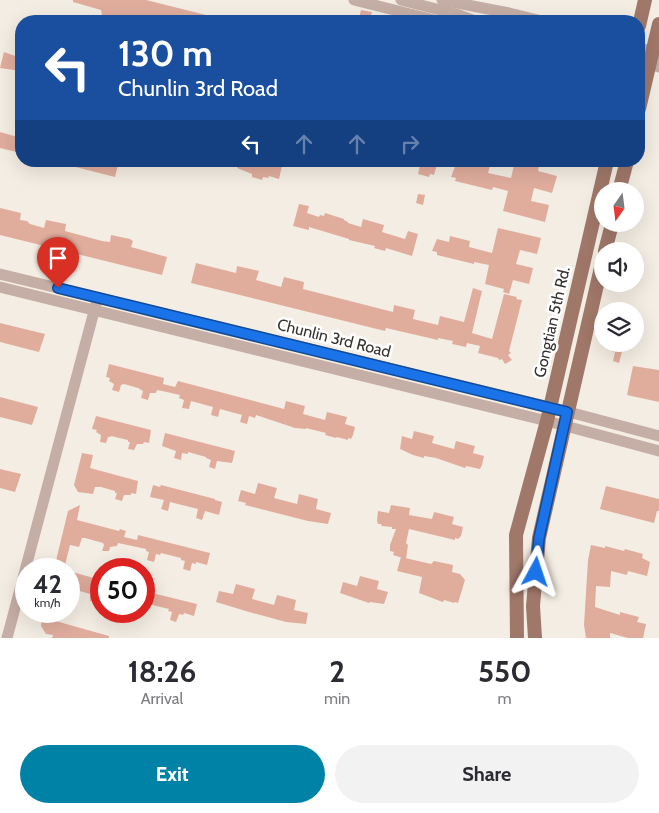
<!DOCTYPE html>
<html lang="en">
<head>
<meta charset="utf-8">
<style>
	:root { --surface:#fff; --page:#f2f2f3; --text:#2b2b33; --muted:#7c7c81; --accent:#0081a6 }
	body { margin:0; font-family:Cabin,sans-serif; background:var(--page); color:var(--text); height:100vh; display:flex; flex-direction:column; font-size:19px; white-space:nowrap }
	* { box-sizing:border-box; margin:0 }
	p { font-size:16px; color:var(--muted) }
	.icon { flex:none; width:28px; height:28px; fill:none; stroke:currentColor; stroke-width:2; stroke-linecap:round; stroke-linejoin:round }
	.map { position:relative; height:638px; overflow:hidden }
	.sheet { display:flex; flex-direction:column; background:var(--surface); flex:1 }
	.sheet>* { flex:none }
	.banner { position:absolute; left:15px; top:15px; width:630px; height:152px; border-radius:20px; box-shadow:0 5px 20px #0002; background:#1a4fa0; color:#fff; overflow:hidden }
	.needle { width:32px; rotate:194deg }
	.buttons { position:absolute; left:594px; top:182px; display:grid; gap:10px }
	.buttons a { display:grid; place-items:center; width:50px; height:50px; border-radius:50%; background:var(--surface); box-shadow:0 5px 20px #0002; font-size:25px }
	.speed { position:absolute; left:15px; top:558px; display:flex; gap:10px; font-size:25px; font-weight:700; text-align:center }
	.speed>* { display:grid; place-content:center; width:65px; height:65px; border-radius:50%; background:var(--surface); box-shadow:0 5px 20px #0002; line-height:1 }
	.speed small { font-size:12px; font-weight:400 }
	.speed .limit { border:8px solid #d22; background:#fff; color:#111 }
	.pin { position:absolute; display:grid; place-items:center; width:42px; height:42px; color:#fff; margin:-51px -21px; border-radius:50% 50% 50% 0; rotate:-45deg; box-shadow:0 0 5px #0007 }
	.pin .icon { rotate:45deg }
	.me { position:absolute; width:55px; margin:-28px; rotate:5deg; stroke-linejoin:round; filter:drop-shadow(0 0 4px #0008) }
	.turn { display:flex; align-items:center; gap:18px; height:105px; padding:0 20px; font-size:22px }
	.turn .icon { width:65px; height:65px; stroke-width:2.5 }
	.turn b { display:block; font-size:35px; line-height:42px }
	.lanes { display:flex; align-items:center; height:48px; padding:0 20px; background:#0003; justify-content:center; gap:25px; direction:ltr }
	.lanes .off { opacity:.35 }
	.eta { display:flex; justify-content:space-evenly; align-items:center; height:85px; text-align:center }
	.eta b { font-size:30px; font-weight:800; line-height:35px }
	.cta { display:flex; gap:10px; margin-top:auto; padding:10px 20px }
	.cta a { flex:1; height:58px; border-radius:30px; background:var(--accent); color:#fff; font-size:20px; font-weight:800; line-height:58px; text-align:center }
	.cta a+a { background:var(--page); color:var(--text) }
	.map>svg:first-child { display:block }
	.building { fill:#e0ad9d }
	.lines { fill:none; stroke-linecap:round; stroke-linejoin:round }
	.minor { stroke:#c5aea6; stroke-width:11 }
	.major { stroke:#a07869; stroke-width:14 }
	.route-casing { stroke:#114b97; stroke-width:12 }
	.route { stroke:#1a73e8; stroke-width:9 }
	.labels { text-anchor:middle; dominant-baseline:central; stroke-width:5; stroke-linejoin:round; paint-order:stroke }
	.street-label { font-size:16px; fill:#35322e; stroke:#fff }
</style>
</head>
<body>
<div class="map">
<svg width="659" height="638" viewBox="0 0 659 638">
	<rect width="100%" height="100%" fill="#f4ede3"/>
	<g class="building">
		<path d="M73,0H146L222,19V21H117L118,19L102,15L101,10L73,2Z"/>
		<path d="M361,10L372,12L370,19L359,18Z"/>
		<path d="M4,52L21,58V71L0,68Z"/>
		<path d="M0,132L21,138V153L0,148Z"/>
		<path d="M60,161H119L115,177L60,163Z"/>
		<path d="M239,161H268L282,166L279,179L269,176L268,178L263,177L262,180L252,177V174L237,168Z"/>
		<path d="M421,161H438L434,175L430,174L429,177L418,174Z"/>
		<path d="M469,161L490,166L488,173L511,178L515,161H540L538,171L557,176L552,193L534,188L531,201L549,205L545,222L503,211L508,191L493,187L492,190L455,181L456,178L451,177L456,164L467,167Z"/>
		<path d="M418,194L425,195L423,205L416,203Z"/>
		<path d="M299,204L309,206L307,213L319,217L320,215L324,216L325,213L344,219V220L348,222V223L361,227L363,219L384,225L382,232L405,239L408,231L418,234L412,256L386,248L385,251L374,248L375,246L349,240V239L309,227V230L293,226Z"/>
		<path d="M0,208L21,213L20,220L27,221L30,224L44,228L46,220L66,224L65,231L102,241L110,242L111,235L130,239L133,241L131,247L167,257L162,275L0,235Z"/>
		<path d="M498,228L541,238L537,254L520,250L516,264L533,268L529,284L513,280L509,294L503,292L504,289L485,284L489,265L474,262V264L437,255V252L432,251L437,239L449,242L450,236L470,241L469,247L492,253Z"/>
		<path d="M196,263L236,273L237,266L259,271L256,280L281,287L284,277L304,282L303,289L393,312L394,305L415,310L413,319L438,325L440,316L464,322L473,288L482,291L472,333L492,339L504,294L517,297L516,299L522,300L509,351L511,353L508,355L512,360L505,364L502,359L499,360L498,358L478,353L480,346L467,343L466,347L452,344L453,341L438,338V340L386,328L385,331L191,283Z"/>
		<path d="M0,323L45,334L39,352L0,342Z"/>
		<path d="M614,344H624L619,363L613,361L615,352L612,351Z"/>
		<path d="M109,364L164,378L163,384L175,387L178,381L284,409L286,401L305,406L303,414L325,420L327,412L347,417L345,424L355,427L353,435L351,439L348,438V440L337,437L336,438L325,435L326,433L306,428V429L295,428L256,415L255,418L249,416L247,424L240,422L242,415L220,409L218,417L211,415L213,407L191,401L189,409L182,408L184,400L179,398L180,395L162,391L157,390L156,393H150L148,400L141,398L143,391L138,388L124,384L121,385L119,392L112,390L114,384L109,381L110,378L106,377Z"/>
		<path d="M633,366L659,370V402L627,395Z"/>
		<path d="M0,397L38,407L32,425L0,417Z"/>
		<path d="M96,416L151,430L149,443L144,442L143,444H137L134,450L128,449L130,442H128V440L111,436L110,437H108L106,443L100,442L101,435L96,432L97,430L92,429Z"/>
		<path d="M414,431L434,436L432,443L454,449L456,441L475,446L473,453L484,456L482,465L480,469L466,466L465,468L436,458L424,456V458L413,455L400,449L402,436L412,439Z"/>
		<path d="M165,433L235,451L232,463L217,461L215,469L209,467L211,460L206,458V457L188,452V454L182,453L181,460L174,458L176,451L162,446Z"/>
		<path d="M82,453L93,455L90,468L138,481L136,494L131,493V495H124L122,501L115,499L117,493H115V491L101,487H95L93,494L78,492L74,485Z"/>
		<path d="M0,469L21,474L15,492L0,488Z"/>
		<path d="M258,483L277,488L274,498L297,504L299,494L318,499L316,509L331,513L328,524L308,521L245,505L246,503L238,501L241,490L255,494Z"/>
		<path d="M153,485L160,487L161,485L215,499V500L222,502L219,515L205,511L202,520L196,518L198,509L170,502L168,511L161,509L164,500L150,497Z"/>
		<path d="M606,486L659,499V511H657L654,523L600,509Z"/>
		<path d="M80,505L77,520L119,531L120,529L126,531L124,537L137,540L138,535L210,553L207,565L196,562V564L192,563L190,571L183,569L185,561L181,560V558L161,553L160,555L156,554L154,562L147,560L149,552L146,551V549L118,543L117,546L110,547L109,551H102L104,545L103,543L85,538H82L79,547L70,545L64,569H54L68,511Z"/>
		<path d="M391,505L410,508L409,515L432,519L434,512L454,517L452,524L463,527L461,536L458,539L455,538V540L409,529L406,543L408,545L406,559L393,555L394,552L390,551V545L396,529H392V527L382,526L381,524H378L377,521L378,511L389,513Z"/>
		<path d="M591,545L605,548V546L624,551L625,549L643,554L642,558L650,562L647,576L628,571L627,575L611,571L610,587L596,586L595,607L620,615V612L639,617L637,622L646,624L643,638H628L610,633V638H586L584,625L588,560Z"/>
		<path d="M401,557L431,564L434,561L453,565L452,572L460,574L465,580L458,603L455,602L454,603L444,600L443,602L440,601L419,593L422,577L397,571Z"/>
		<path d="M69,571L97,579L96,580L101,582V598L98,597L97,603L90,601V594L69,588Z"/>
		<path d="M360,576L379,581L377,589L388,592L384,604L370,602L369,603L340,593L343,582L357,586Z"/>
		<path d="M236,584L255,589L252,599L274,605L277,595L296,600L294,610L308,613L306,624L286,622L249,612L216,602L219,591L233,594Z"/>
		<path d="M144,591L197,604L194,616L184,613L183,615L179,614L176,622L170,620L172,612L168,611L169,609L144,603Z"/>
		<path d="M43,611H54L52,620L109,636V638H52L53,635L46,634L41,626Z"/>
	</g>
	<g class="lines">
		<g class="minor">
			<path d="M354,0L438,21"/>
			<path d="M401,0L456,14L475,21"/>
			<path d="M442,0L509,13L542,21"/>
			<path d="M639,47L659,56"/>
			<path d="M639,65L649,64L659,67"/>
			<path d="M0,274L550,407L659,436"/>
			<path d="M0,287L547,421L659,451"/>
			<path d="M7,638L96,304"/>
		</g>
		<g class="major">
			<path d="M639,26L645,0"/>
			<path d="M639,109L659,24"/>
			<path d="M619,191L627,161"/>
			<path d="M605,251L612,224"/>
			<path d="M517,638L516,535L547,421L607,161"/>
			<path d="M535,638L533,606L539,538L602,263"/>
		</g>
	</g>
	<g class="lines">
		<defs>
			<path id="route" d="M58,288L567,412L539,538L536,572"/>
		</defs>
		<use href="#route" class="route-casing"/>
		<use href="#route" class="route"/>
	</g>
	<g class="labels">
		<g class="street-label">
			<text transform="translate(552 322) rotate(-77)">Gongtian 5th Rd.</text>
			<text transform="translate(334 338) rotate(14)">Chunlin 3rd Road</text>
		</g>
	</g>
</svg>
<div class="buttons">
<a><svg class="needle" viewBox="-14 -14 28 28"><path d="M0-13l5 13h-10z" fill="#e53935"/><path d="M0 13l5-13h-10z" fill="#7c7c81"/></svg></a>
<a><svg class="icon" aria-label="sound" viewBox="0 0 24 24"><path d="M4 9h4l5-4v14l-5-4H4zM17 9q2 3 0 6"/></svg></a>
<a><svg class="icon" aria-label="layers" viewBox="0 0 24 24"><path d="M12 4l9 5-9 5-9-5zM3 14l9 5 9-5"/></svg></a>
</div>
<div class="speed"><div>42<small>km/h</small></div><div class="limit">50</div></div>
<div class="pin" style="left:58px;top:288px;background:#d93025"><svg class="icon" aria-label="arrive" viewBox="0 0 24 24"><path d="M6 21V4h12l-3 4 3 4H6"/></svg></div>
<svg class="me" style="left:536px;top:572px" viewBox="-20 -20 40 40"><path d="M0-17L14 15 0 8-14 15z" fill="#1a73e8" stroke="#fff" stroke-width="4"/></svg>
<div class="banner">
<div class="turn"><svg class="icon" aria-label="left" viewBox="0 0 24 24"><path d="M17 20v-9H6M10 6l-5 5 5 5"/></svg><div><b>130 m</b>Chunlin 3rd Road</div></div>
<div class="lanes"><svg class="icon" aria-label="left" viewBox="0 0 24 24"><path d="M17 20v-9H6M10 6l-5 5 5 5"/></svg><svg class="icon off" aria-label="ahead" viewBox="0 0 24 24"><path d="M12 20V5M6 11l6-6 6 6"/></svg><svg class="icon off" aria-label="ahead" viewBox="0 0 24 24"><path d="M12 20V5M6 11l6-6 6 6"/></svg><svg class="icon off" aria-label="right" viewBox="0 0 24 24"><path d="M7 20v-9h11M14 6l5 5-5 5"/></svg></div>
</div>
</div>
<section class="sheet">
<div class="eta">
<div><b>18:26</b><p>Arrival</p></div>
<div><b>2</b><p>min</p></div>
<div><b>550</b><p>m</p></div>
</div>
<div class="cta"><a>Exit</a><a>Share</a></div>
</section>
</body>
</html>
